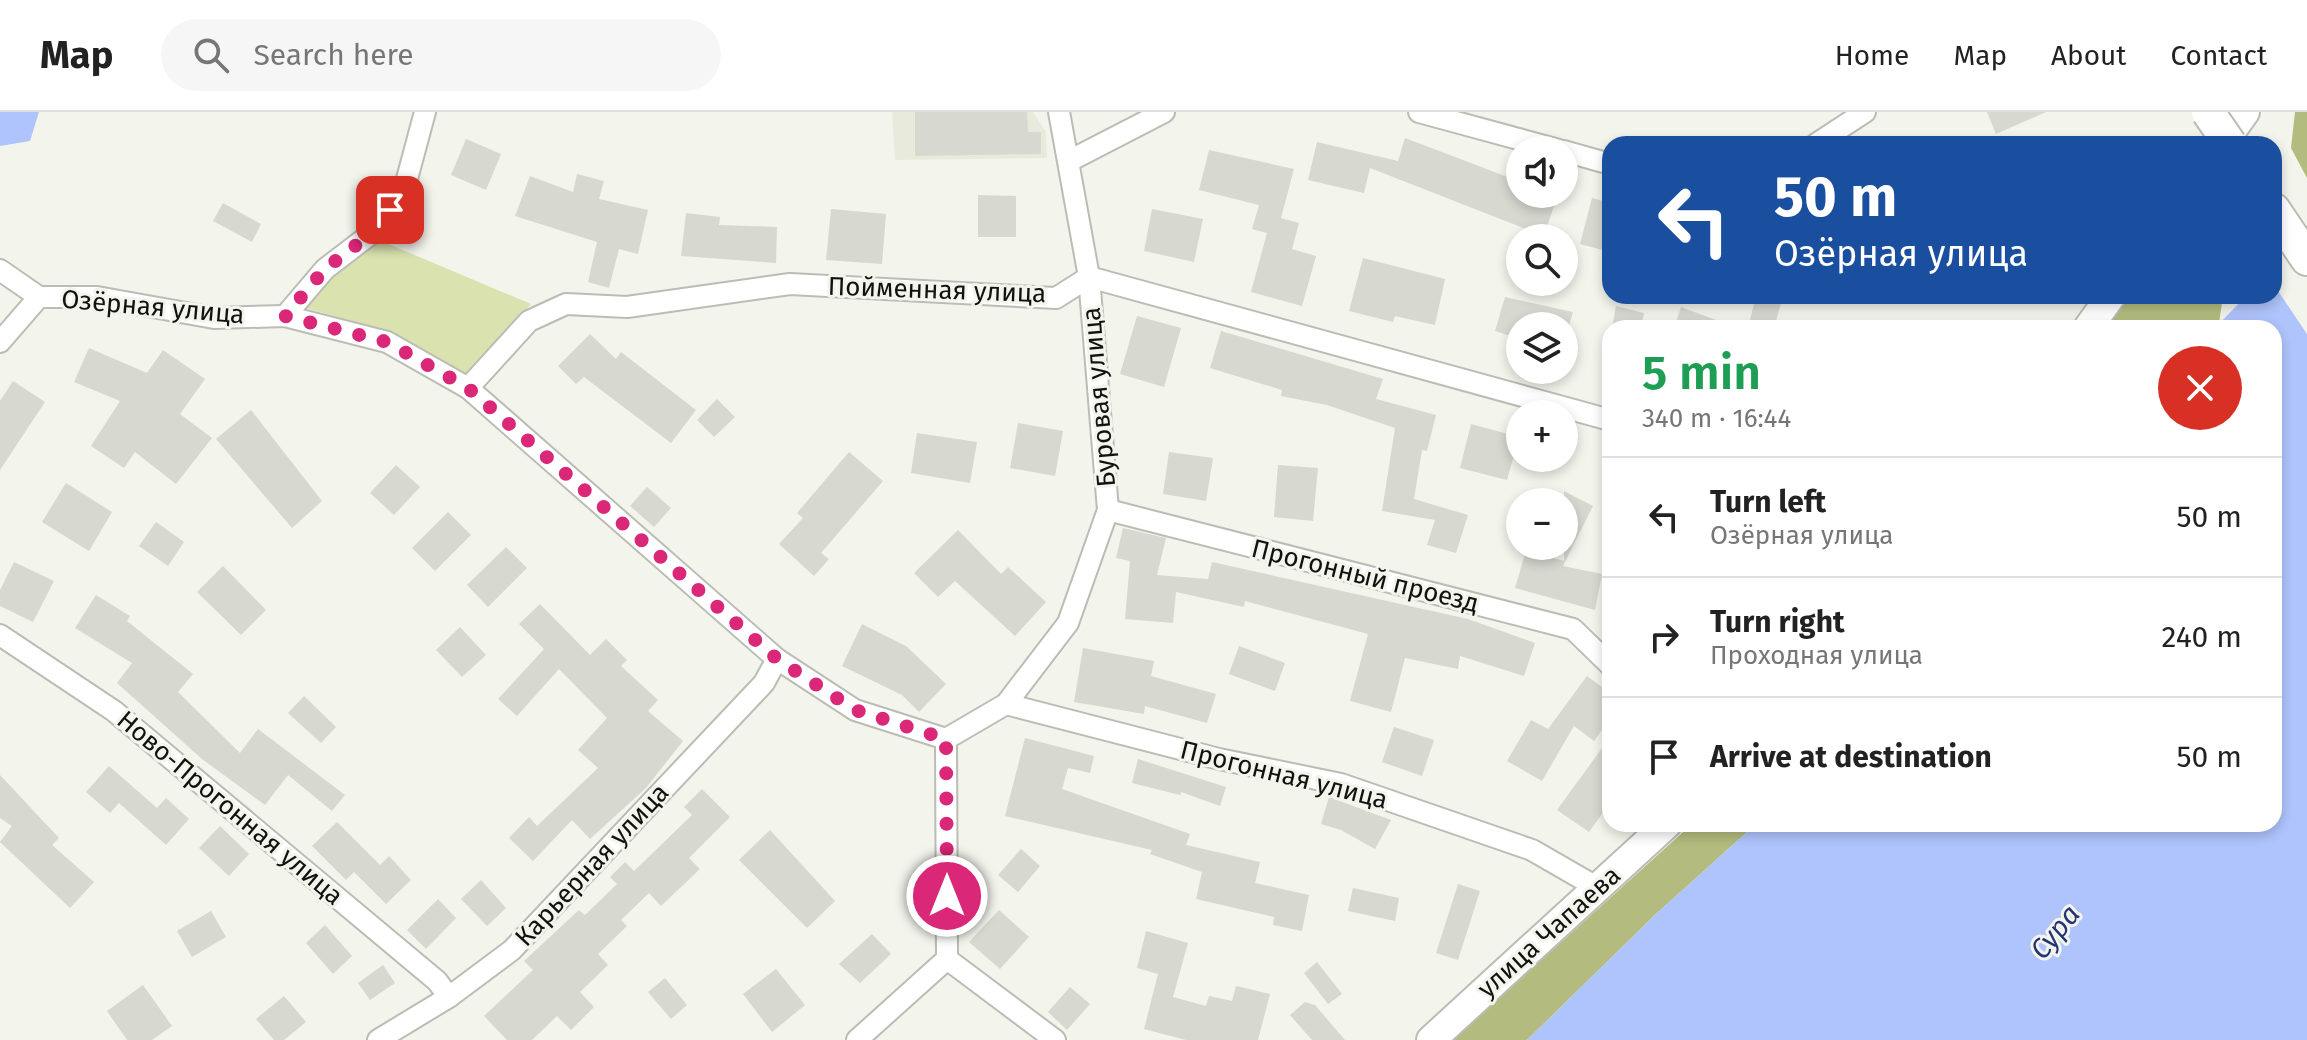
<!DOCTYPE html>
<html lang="en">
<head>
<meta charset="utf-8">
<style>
	:root { --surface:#fff; --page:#f6f6f6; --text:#222; --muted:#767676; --line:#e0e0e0 }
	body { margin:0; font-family:"Fira Sans",sans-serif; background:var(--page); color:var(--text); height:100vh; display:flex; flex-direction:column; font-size:30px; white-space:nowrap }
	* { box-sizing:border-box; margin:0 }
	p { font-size:26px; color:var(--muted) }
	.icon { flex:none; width:44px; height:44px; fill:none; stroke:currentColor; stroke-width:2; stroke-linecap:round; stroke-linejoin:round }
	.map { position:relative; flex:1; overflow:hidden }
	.details { position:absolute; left:1602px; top:208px; width:680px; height:512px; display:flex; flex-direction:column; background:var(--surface); border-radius:24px; box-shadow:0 4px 12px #0003 }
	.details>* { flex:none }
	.guide { position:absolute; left:1602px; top:24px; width:680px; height:168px; border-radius:24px; box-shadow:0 4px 12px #0003; background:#1a4fa0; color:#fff; overflow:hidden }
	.fabs { position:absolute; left:1506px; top:24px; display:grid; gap:16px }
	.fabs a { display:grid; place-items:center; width:72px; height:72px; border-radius:50%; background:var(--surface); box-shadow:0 4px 12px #0003; font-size:40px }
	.pin { position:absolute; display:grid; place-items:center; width:68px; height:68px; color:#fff; margin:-34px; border-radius:16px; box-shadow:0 4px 12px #0006 }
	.me { position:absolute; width:88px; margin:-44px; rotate:0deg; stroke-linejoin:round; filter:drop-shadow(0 0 6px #0008) }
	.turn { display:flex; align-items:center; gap:28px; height:168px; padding:0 40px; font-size:36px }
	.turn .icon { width:104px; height:104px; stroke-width:2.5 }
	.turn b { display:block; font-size:56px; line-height:68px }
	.round { display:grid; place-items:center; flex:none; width:84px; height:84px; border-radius:42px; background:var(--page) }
	.overview { display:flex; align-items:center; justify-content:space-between; height:136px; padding:0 40px }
	h1 { font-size:48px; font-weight:600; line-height:60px; color:#1e9e55 }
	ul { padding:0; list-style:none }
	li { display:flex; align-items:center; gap:24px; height:120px; padding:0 40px; border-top:2px solid var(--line) }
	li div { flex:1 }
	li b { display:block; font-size:30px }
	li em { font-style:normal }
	header { display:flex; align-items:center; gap:48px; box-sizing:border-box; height:112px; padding:0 40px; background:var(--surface); border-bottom:2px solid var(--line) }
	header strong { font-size:38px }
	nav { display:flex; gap:44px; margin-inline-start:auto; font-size:28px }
	.search { width:560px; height:72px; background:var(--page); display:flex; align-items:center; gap:20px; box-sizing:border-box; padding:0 28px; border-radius:44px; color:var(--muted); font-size:30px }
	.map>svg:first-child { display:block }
	.built { fill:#e8ebdb }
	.green { fill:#dae2af }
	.forest { fill:#b3bc7e }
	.water { fill:#afc4fc }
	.pier { fill:#f3f4ec }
	.building { fill:#d7d8d0 }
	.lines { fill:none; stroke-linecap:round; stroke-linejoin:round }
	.street-casing { stroke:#bbbdb5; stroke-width:24 }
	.secondary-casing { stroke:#bbbdb5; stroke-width:32 }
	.primary-casing { stroke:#bbbdb5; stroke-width:36 }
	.street { stroke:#fff; stroke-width:20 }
	.secondary { stroke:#fff; stroke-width:28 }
	.primary { stroke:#fff; stroke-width:32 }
	.primary-bridge-casing { stroke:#bbbdb5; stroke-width:36; stroke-linecap:butt }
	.primary-bridge { stroke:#fff; stroke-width:32 }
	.route { stroke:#db2777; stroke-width:14; stroke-dasharray:0 25.2 }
	.labels { text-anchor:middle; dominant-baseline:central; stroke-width:6; stroke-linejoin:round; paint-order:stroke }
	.street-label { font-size:26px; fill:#11120f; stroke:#f3f4ec }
	.water-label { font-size:28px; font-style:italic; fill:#233475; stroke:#f3f4ec }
</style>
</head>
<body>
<header>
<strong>Map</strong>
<div class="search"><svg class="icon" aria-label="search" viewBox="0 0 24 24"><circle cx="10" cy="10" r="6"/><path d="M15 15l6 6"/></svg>Search here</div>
<nav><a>Home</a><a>Map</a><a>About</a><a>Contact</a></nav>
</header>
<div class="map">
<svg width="2307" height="928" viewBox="0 0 2307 928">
	<rect width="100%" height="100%" fill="#f3f4ec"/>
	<path class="built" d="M892,0H1033L1046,20L1047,46L895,48Z"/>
	<path class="green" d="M379,128L531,192L466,265L392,220L302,195L333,162Z"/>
	<g class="forest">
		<path d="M2295,0H2307V66L2291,36Z"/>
		<path d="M2129,184H2223L2219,211L2215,216H2107Z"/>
		<path d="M1692,712H1756L1657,801L1527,928H1453Z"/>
	</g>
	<g class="water">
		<path d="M0,0H39L30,29L0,34Z"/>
		<path d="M2307,121V928H1527L1657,801L1756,712H2274V216H2215L2246,184H2274V155Z"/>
	</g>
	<path class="pier" d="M2307,117V222L2274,173V150Z"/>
	<g class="building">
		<path d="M915,0H1027L1028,20H1041V42L915,44Z"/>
		<path d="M1987,0H2046L1996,22Z"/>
		<path d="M1405,26L1505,64L1520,66V82H1558L1544,124L1370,56L1364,81L1308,68L1317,30L1398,49Z"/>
		<path d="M466,27L501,42L486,78L451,63Z"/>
		<path d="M1209,38L1294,57L1281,106L1299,111L1292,137L1316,144L1302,194L1251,180L1267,121L1252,117L1259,93L1199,78Z"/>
		<path d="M577,62L604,69L599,87L648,98L638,142L619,137L609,176L588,170L597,130L515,104L530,64L573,80Z"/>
		<path d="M978,83L1016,84V125H978Z"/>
		<path d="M1592,86L1610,91V140L1580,132Z"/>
		<path d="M223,91L261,112L252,130L213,109Z"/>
		<path d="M831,97L886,102L882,152L826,148Z"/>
		<path d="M1152,97L1203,107L1194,150L1144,139Z"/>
		<path d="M686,101L720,105L719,113L777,115L776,151L681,144Z"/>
		<path d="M1363,146L1445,167L1435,213L1395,204L1393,210L1349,199Z"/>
		<path d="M1756,184H1783L1774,216H1748Z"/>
		<path d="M1505,185L1573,200L1569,214H1520V227L1495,219Z"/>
		<path d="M1616,194L1644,201L1641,216H1612Z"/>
		<path d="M1681,195L1732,214L1731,216H1674Z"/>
		<path d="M1137,204L1181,216L1164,275L1120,262Z"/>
		<path d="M1221,219L1383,267L1376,287L1436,303L1427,339L1422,338L1414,387L1468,403L1456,441L1427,433L1435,408L1382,399L1395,316L1327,293L1281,284L1282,278L1210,256Z"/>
		<path d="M590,222L616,247L621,240L696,298L671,331L584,265L576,272L558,254Z"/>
		<path d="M89,236L147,261L163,238L205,267L180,302L212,326L176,372L135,340L124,356L91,334L120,289L74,270Z"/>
		<path d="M13,269L45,290L0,358V289Z"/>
		<path d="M717,287L735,305L714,325L697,308Z"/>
		<path d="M251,298L322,389L292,416L216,327Z"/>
		<path d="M1018,311L1063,319L1055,364L1010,356Z"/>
		<path d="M1471,312L1519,325L1507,368L1460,356Z"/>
		<path d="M917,321L977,330L970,371L911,361Z"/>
		<path d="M849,340L883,369L821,441L829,447L814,464L779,432L803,406L797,401Z"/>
		<path d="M1169,340L1213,346L1206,389L1163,382Z"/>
		<path d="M396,353L420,375L394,403L370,381Z"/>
		<path d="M1278,353L1318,356L1313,409L1274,405Z"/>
		<path d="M66,371L112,400L89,439L42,410Z"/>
		<path d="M647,375L671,396L654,415L630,394Z"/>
		<path d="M1564,379L1593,394L1563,454L1602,462L1595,498L1515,476L1526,438L1564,449Z"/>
		<path d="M448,400L471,423L435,459L412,436Z"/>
		<path d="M156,410L184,430L168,454L139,434Z"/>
		<path d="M1123,416L1166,426L1157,463L1208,467L1212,450L1468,507L1535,531L1524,564L1460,544L1458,557L1405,546L1391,600L1350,589L1368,522L1245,489L1244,495L1176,480L1173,511L1125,507L1130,449L1116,446Z"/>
		<path d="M958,418L1001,462L1008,455L1046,490L1015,524L955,469L938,485L914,461Z"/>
		<path d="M506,435L527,456L488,495L467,473Z"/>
		<path d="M14,450L54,469L33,510L0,494V478Z"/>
		<path d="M223,454L266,498L241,523L197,480Z"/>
		<path d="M96,483L130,504L127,509L193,562L178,580L240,641L258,617L345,683L332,699L288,663L265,693L202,647L117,571L132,551L75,516Z"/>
		<path d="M540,492L590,543L606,527L627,548L621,554L658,588L648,599L683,629L646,676L590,727L572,708L533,749L509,726L529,705L537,714L598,656L578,638L607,606L559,557L517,604L498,587L544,537L519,512Z"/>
		<path d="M862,512L906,534L946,572L919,600L902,583L842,554Z"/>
		<path d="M460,515L486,543L462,565L436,538Z"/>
		<path d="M1239,534L1285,551L1275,579L1229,562Z"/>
		<path d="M1083,536L1154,549L1151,564L1216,582L1207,611L1145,594L1144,602L1074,590Z"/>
		<path d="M1587,564L1610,581V607L1594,629L1574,614L1542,669L1507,649L1531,608L1548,617Z"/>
		<path d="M304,584L336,615L321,631L288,601Z"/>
		<path d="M1394,615L1434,628L1422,664L1382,650Z"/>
		<path d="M1610,625V691L1589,720L1557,698Z"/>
		<path d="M1025,626L1094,644L1090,661L1068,656L1062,677L1190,722L1186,733L1260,750L1255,771L1309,783L1302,819L1273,813L1274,805L1196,787L1202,760L1150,742L1152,738L1005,704Z"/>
		<path d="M1138,647L1226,675L1220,694L1181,680L1180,683L1132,671Z"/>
		<path d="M109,654L157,696L166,686L189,707L166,733L119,691L110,701L86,680Z"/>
		<path d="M0,663L59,726L52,733L94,770L70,796L0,730L12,714L0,706Z"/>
		<path d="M702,677L730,705L689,746L700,757L661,794L649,781L621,808L627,814L598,842L608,853L580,880L594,895L571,918L557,904L532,928H507L484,904L533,858L524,849L579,798L585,803L617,772L610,765L625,750L634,759L692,703L684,695Z"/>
		<path d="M1329,685L1391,708L1375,737L1341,718L1321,712Z"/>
		<path d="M337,710L380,753L389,744L411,768L386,792L354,760L346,768L312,734Z"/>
		<path d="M220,714L249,742L229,764L199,736Z"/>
		<path d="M770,718L835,789L807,816L739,748Z"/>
		<path d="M1021,737L1040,754L1018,780L998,763Z"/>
		<path d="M481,768L506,796L487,814L461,787Z"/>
		<path d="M1458,772L1480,779L1458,848L1436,841Z"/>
		<path d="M1353,776L1399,786L1395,809L1348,799Z"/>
		<path d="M438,787L456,806L426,837L407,818Z"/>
		<path d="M999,798L1029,825L1000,857L969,830Z"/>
		<path d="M211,799L226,825L192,845L177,819Z"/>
		<path d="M325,813L352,844L333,862L306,831Z"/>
		<path d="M1146,819L1188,831L1173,885L1206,894L1209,884L1232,889L1236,874L1270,882L1258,928H1186L1144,917L1158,862L1137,856Z"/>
		<path d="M872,822L891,842L860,871L839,852Z"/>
		<path d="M1317,850L1342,882L1328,892L1304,861Z"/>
		<path d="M383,853L395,871L370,888L358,871Z"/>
		<path d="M776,857L805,893L772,920L743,882Z"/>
		<path d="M665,866L687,893L671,907L648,880Z"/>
		<path d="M143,873L172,914L152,928H127L107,899Z"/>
		<path d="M1070,875L1090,892L1067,918L1048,900Z"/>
		<path d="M284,884L306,910L284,928H274L256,907Z"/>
		<path d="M1305,890L1315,893L1345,928H1312L1290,903Z"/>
	</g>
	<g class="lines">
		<defs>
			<g id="street">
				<path d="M1419,0L1559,38"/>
				<path d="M1816,32L1865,0"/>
				<path d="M1564,39L1610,52"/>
				<path d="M1071,48L1164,0"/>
				<path d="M0,158L39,185H97L214,206L285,204L387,230L468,276L777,547L855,598L946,627"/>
				<path d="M285,204L325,157L376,118L404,78L425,0"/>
				<path d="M0,230L39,185"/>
				<path d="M468,276L529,209L566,192L627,195L790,172L1056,186L1089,165L1610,308"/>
				<path d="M1108,398L1573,517L1610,553"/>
				<path d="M0,523L114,599L437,869L449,885"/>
				<path d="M1006,592L1219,647L1341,672L1532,738L1598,776"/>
				<path d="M947,847L946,627L1006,592L1068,511L1108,398L1089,165L1059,0"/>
				<path d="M947,847L1055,928"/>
				<path d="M378,928L449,885L512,838L764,571L777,547"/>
				<path d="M857,928L947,847"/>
			</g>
			<g id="secondary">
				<path d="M2222,32L2245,0"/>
				<path d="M2088,216L2111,184"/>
				<path d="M1431,928L1667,712"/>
			</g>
			<path id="primary" d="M2274,98L2307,147"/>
		</defs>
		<use href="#street" class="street-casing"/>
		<use href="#secondary" class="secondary-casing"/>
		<use href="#primary" class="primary-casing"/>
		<use href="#street" class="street"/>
		<use href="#secondary" class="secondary"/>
		<use href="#primary" class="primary"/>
		<defs>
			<path id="primary-bridge" d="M2208,0L2230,32"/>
		</defs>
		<use href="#primary-bridge" class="primary-bridge-casing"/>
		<use href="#primary-bridge" class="primary-bridge"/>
	</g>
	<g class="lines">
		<path class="route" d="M390,98L376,118L325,157L285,204L387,230L468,276L777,547L855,598L946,627L947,784"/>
	</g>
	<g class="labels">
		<g class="street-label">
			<text transform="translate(937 178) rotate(2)">Пойменная улица</text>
			<text transform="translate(153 195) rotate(5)">Озёрная улица</text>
			<text transform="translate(1099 285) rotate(-95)">Буровая улица</text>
			<text transform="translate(1365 464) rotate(14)">Прогонный проезд</text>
			<text transform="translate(1284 663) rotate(14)">Прогонная улица</text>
			<text transform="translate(230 696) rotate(40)">Ново-Прогонная улица</text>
			<text transform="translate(592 753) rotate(-47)">Карьерная улица</text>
			<text transform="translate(1549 820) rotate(-42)">улица Чапаева</text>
		</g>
		<g class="water-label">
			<text transform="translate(2055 820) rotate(-51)">Сура</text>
		</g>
	</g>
</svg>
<div class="fabs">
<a><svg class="icon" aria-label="sound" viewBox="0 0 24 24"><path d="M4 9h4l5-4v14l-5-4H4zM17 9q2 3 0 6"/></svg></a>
<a><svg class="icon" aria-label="search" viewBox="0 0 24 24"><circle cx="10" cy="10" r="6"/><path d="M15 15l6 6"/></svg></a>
<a><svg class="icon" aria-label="layers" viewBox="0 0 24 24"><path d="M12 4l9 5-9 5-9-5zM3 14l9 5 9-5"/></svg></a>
<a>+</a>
<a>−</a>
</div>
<div class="pin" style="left:390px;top:98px;background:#d93025"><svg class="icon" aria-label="arrive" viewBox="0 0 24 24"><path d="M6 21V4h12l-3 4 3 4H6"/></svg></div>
<svg class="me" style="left:947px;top:784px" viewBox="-20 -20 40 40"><circle r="17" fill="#db2777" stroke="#fff" stroke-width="3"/><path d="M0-11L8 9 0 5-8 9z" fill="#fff"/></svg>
<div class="guide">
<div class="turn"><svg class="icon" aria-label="left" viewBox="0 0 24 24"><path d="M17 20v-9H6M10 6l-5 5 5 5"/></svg><div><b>50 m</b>Озёрная улица</div></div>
</div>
<section class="details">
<div class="overview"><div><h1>5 min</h1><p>340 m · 16:44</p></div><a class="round" style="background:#d93025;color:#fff"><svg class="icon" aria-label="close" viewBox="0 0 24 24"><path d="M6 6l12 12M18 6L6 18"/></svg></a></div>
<ul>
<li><svg class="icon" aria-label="left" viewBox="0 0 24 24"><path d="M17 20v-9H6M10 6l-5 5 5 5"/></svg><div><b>Turn left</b><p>Озёрная улица</p></div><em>50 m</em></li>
<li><svg class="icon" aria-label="right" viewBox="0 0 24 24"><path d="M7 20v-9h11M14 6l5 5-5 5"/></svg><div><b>Turn right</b><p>Проходная улица</p></div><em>240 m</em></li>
<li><svg class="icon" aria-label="arrive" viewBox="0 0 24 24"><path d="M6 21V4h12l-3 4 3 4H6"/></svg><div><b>Arrive at destination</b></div><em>50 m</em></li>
</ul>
</section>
</div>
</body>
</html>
